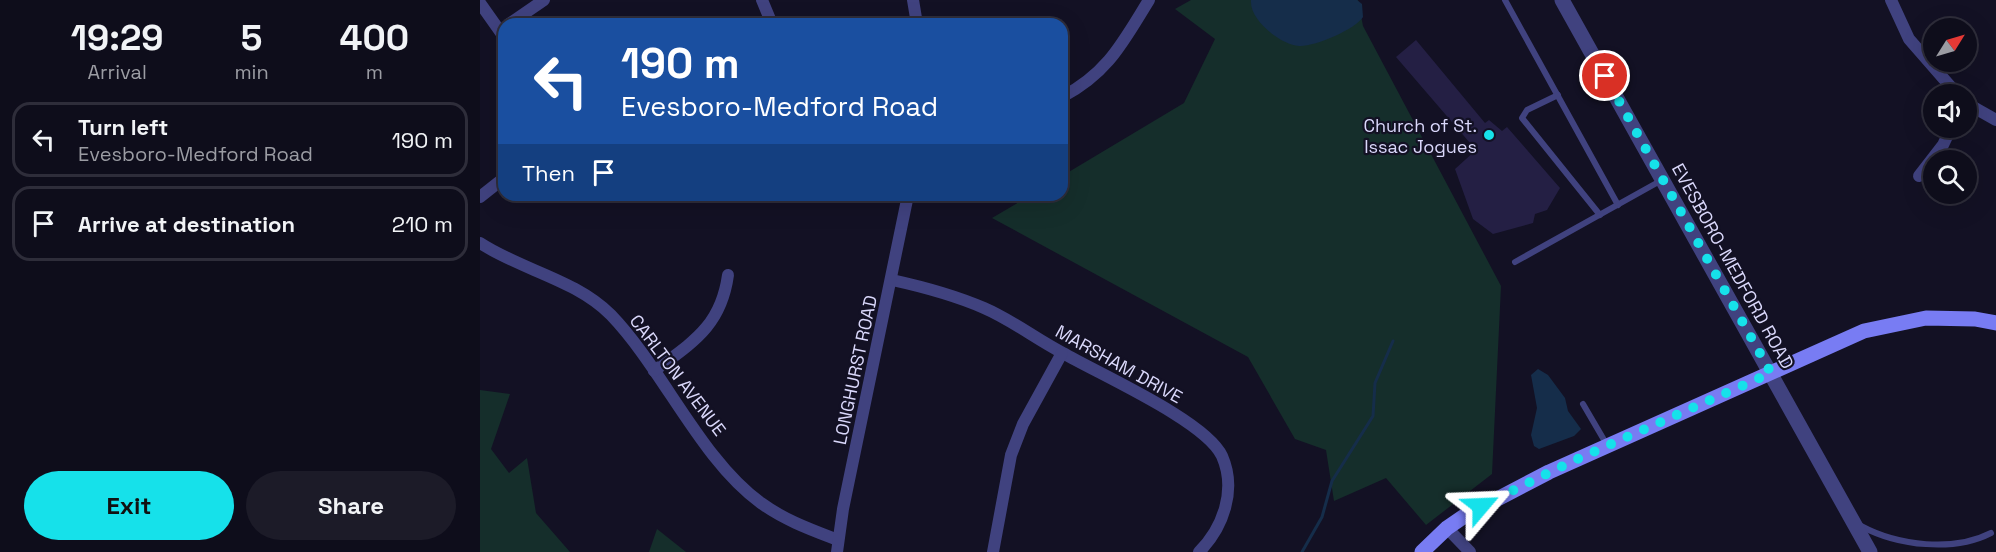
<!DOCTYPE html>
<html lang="en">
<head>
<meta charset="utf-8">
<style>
	:root { --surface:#0e0d1b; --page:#1c1b28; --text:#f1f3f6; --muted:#9b9ca3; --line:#2e2d3a; --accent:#16e1ea }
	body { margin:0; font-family:"Space Grotesk",sans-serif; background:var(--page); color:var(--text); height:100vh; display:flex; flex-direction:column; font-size:22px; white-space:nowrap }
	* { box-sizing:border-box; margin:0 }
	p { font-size:20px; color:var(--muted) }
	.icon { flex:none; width:33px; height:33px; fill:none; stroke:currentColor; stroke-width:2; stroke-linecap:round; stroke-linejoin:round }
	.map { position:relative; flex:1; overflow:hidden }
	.details { display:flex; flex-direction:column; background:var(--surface); width:480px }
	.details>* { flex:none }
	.top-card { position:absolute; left:18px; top:18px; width:570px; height:183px; border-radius:18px; box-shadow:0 6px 24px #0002,0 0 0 2px var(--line); background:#1a4fa0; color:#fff; overflow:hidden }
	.needle { width:39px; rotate:53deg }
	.fabs { position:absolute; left:1443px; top:18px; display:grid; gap:12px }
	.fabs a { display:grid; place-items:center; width:54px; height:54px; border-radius:50%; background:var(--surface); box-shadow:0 6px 24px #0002,0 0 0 2px var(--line); font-size:30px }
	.pin { position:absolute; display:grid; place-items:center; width:51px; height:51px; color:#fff; margin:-26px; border:3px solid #fff; border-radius:50%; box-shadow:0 2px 6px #0007 }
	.me { position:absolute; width:66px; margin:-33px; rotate:64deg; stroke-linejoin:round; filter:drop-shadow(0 0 4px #0008) }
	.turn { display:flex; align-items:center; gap:21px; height:126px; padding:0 24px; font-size:27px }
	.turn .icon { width:78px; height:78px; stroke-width:2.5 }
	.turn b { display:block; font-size:42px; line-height:51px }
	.then { display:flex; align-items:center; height:57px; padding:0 24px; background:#0003; gap:12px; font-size:22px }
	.eta { display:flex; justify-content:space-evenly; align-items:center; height:102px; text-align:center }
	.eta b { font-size:36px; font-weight:600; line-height:42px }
	.button { display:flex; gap:12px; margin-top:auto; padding:12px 24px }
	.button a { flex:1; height:69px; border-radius:36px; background:var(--accent); color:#111; font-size:24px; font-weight:600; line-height:69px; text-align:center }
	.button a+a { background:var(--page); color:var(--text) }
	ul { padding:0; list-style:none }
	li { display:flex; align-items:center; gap:18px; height:75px; margin:0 12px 9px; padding:0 12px; border:3px solid var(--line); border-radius:18px }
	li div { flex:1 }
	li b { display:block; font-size:22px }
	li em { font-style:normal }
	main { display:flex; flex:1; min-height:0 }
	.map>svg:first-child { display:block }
	.green { fill:#152e2b }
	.water { fill:#152d4a }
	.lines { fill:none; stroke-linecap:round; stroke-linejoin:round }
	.stream { stroke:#152d4a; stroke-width:3 }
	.building { fill:#241f44 }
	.service { stroke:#40427f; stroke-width:6 }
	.minor { stroke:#40427f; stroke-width:12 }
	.tertiary { stroke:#40427f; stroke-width:15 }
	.secondary { stroke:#787cf3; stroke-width:15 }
	.route { stroke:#16e1ea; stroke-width:10; stroke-dasharray:0 18 }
	.poi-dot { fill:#16e1ea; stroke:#131124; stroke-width:2 }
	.labels { text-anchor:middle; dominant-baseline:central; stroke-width:4.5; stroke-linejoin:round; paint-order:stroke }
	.poi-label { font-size:18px; fill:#dad8fb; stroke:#131124; text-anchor:end }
	.street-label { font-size:18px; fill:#dad8fb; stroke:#131124 }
</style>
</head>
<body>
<main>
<section class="details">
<div class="eta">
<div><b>19:29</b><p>Arrival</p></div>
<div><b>5</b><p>min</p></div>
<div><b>400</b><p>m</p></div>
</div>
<ul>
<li><svg class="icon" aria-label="left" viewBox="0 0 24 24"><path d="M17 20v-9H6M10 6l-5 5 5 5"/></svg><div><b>Turn left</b><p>Evesboro-Medford Road</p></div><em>190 m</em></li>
<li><svg class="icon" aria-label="arrive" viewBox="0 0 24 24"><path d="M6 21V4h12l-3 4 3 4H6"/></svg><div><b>Arrive at destination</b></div><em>210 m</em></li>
</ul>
<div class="button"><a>Exit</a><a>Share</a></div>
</section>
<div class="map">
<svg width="1516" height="552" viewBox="0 0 1516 552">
	<rect width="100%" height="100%" fill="#131124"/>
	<g class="green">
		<path d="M711,0H878L883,26L1021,286L1012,474L946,525L906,478L854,501L846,450L815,439L768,357L512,218L551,195H582V176L704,103L735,39L695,9Z"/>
		<path d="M0,390L30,394L11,449L29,473L47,458L56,513L90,552H0Z"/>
		<path d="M177,529L206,552H169Z"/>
	</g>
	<g class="water">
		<path d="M771,0H877L882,4L883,17C876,29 834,47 819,46C801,45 769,20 771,0Z"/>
		<path d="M1058,369L1068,375L1085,398L1088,411L1101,429L1094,436L1059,449L1054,446L1051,435L1057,408L1051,375Z"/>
	</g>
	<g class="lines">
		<path class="stream" d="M822,552L842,517L852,481L893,416L895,383L913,341"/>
	</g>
	<path class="building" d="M936,40L1005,123L1009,120L1022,131L1027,127L1080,188L1067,210L1055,214L1053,223L1013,234L993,219L975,169L996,150L916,57Z"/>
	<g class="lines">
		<g class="service">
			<path d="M1025,0L1138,205"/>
			<path d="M1078,95L1047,110L1042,118L1120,215"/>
			<path d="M1035,262L1182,180"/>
			<path d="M1103,404L1127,445"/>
			<path d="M1381,526C1418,546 1474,552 1511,533"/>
		</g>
		<g class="minor">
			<path d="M282,0L292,24"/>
			<path d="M433,0L437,24"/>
			<path d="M1411,0L1429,39L1477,94"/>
			<path d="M0,3L24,37"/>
			<path d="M29,24L64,0"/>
			<path d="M582,97C628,73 643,42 669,0"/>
			<path d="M1486,103L1516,120"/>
			<path d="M1439,176L1463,145L1471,128"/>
			<path d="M0,197L24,178"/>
			<path d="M0,243C41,270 95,279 131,315C183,369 221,460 281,503C304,520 332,530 358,540"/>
			<path d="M412,280C444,287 474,295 504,308C532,320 556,339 583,353C619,374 726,421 742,456C757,490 743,528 719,552"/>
			<path d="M174,371C213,342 241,326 248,275"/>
			<path d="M967,528L990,552"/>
			<path d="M357,552L363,509L428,195"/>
			<path d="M513,552L531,455L543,424L582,353"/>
		</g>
		<path class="tertiary" d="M1082,0L1390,552"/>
		<path class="secondary" d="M942,552L967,528L983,517L1069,472L1384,331L1446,318L1495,319L1516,323"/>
	</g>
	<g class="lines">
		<path class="route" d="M1001,506L1093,461L1291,373L1125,76"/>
	</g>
	<circle class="poi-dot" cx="1009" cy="135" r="6"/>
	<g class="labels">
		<g class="poi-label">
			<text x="997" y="125">Church of St.<tspan x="997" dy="21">Issac Jogues</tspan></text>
		</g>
		<g class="street-label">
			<text transform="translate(1253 266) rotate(61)">EVESBORO-MEDFORD ROAD</text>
			<text transform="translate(639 364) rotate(29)">MARSHAM DRIVE</text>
			<text transform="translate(375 370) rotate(-78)">LONGHURST ROAD</text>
			<text transform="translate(198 375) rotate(53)">CARLTON AVENUE</text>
		</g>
	</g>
</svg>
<div class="fabs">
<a><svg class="needle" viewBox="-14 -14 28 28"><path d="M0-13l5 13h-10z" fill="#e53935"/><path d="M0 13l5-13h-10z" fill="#9b9ca3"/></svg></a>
<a><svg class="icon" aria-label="sound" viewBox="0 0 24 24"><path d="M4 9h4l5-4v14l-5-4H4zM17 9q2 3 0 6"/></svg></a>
<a><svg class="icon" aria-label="search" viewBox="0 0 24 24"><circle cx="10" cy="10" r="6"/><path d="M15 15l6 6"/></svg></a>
</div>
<div class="pin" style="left:1125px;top:76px;background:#d93025"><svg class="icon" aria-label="arrive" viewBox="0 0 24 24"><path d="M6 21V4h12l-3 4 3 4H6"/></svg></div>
<svg class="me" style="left:1001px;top:506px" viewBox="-20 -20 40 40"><path d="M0-17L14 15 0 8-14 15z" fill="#16e1ea" stroke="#fff" stroke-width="4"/></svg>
<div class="top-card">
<div class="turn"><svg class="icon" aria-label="left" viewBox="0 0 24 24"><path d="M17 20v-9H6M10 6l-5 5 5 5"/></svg><div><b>190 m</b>Evesboro-Medford Road</div></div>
<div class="then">Then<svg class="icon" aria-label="arrive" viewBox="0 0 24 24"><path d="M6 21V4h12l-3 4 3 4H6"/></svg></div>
</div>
</div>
</main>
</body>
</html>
